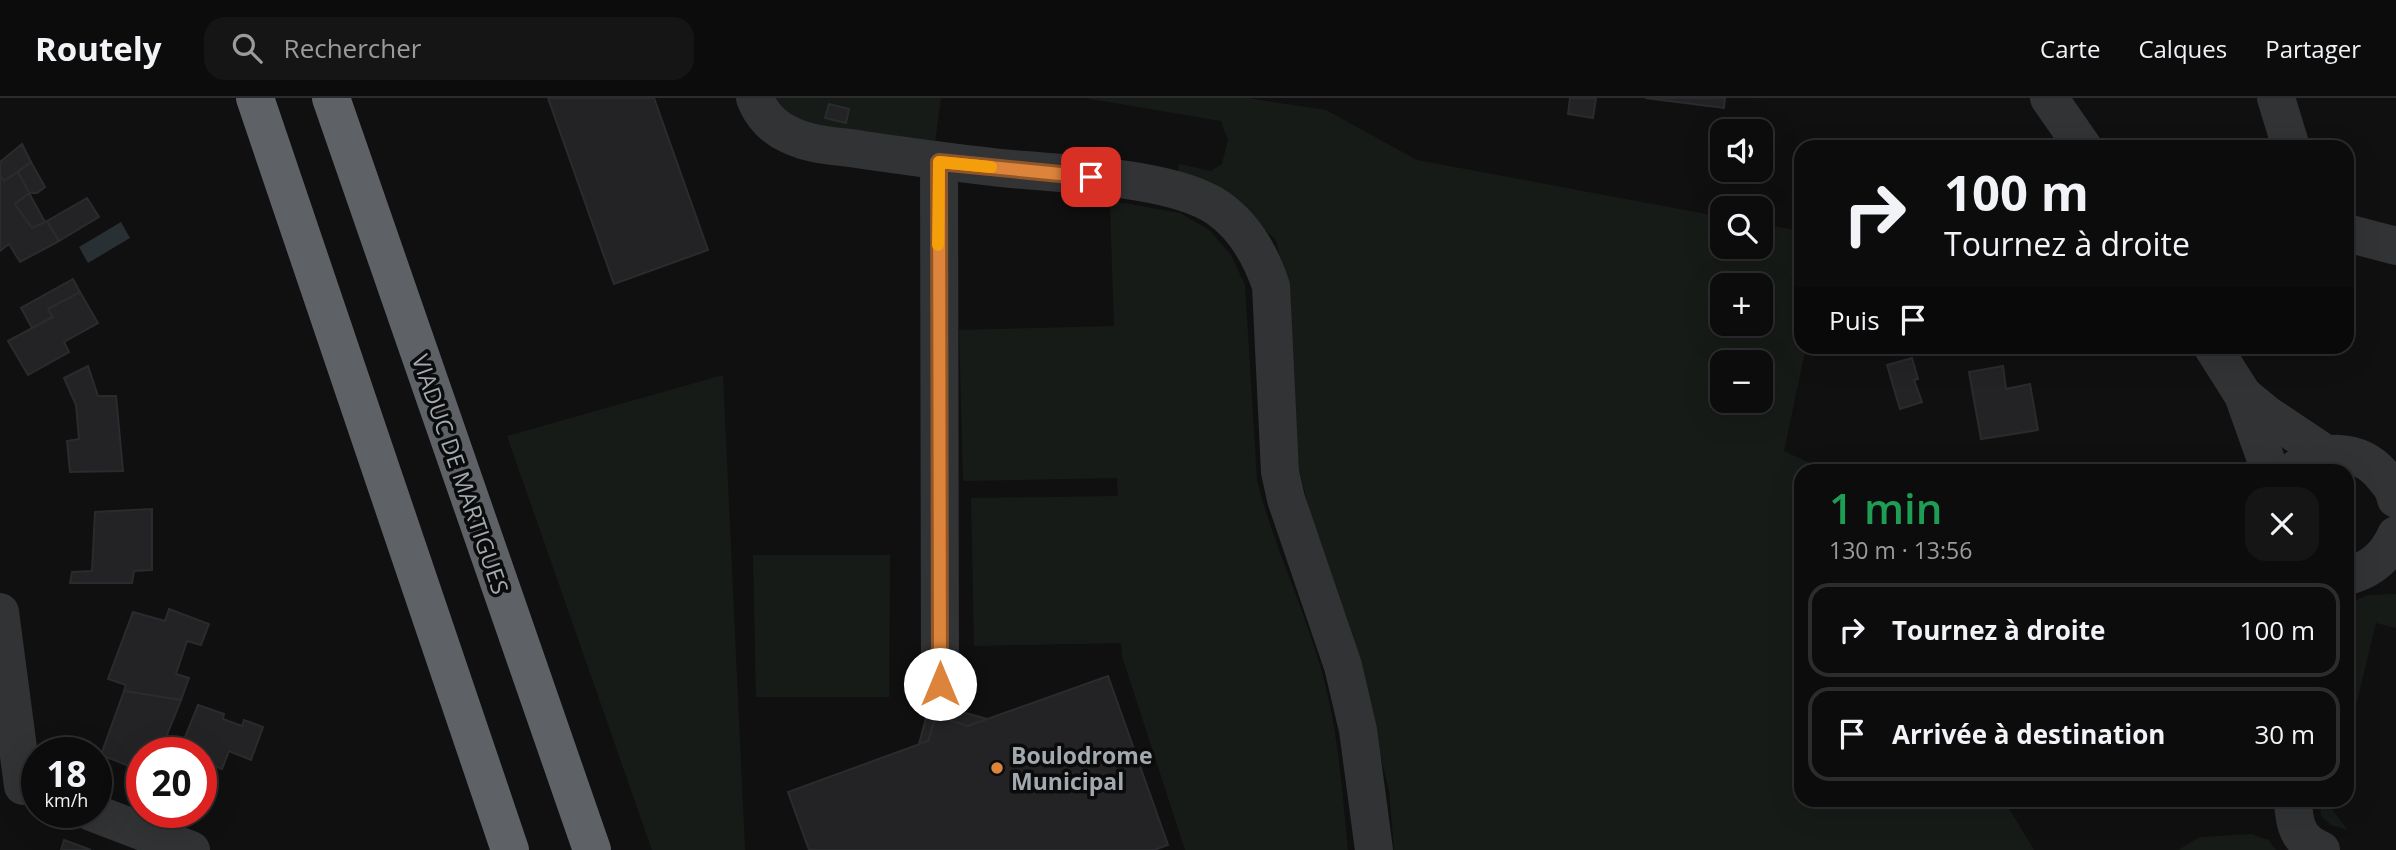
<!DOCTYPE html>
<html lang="fr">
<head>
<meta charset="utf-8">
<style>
	:root { --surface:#0c0c0d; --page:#151516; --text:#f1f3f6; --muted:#9a9b9d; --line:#2c2c2e }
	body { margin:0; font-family:"Open Sans",sans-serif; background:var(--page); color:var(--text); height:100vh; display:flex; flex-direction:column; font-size:26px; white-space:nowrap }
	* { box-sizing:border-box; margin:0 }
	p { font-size:23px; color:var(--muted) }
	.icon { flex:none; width:38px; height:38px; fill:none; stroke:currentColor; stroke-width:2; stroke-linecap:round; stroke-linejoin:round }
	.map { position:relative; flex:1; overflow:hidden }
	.details { position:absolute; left:1794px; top:366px; width:560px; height:343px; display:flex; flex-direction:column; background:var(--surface); border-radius:21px; box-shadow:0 7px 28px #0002,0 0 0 2px var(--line) }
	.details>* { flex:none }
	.top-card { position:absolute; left:1794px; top:42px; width:560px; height:214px; border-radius:21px; box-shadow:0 7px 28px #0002,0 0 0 2px var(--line); background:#0c0c0d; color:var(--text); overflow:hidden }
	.tools { position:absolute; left:1710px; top:21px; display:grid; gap:14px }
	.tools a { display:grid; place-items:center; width:63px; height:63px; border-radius:14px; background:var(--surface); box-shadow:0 7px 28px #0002,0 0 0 2px var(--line); font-size:35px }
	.speed { position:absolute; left:21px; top:639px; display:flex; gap:14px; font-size:35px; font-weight:700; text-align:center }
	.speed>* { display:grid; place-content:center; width:91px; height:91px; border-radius:50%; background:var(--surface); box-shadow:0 7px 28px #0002,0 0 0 2px var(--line); line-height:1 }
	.speed small { font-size:18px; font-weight:400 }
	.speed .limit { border:10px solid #d22; background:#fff; color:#111 }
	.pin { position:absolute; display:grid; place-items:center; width:60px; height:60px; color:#fff; margin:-30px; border-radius:14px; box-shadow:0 4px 10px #0006 }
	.me { position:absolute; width:77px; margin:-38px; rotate:0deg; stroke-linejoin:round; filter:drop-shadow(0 0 5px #0008) }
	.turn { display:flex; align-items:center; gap:24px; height:147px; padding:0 35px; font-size:32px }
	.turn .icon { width:91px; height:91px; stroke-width:2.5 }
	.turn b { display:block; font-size:49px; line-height:60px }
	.then { display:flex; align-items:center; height:66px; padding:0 35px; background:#0003; gap:14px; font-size:26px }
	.round { display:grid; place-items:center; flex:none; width:74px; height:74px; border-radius:21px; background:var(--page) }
	.headline { display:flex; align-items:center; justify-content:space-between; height:119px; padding:0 35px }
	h1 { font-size:42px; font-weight:600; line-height:52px; color:#1e9e55 }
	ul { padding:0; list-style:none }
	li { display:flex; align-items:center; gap:21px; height:94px; margin:0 14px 10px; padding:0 21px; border:4px solid var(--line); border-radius:21px }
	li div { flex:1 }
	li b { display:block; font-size:26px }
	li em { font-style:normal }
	header { display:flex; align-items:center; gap:42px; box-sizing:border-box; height:98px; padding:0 35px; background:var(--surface); border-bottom:2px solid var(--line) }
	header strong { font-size:33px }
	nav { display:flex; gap:38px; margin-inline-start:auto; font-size:24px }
	.search { width:490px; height:63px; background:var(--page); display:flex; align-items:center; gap:18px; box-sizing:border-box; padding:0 24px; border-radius:21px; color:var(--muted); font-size:26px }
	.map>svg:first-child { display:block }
	.green { fill:#171b17; fill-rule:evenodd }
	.water { fill:#283033 }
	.building { fill:#232325; stroke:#2a2b2d; stroke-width:2 }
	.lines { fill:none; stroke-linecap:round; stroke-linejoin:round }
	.minor { stroke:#313335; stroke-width:38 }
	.highway { stroke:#5e6266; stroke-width:38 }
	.route-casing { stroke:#905627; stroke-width:18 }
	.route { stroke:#dd843c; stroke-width:12 }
	.slow { stroke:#f59e0b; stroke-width:12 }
	.poi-dot { fill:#dd843c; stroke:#0b0b0c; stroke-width:2.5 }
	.labels { text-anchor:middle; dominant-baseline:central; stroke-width:7; stroke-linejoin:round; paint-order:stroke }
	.street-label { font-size:23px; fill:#a2aab0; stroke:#0b0b0c }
	.poi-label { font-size:23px; font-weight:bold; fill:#a2aab0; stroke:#0b0b0c; text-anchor:start }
</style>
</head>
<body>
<header>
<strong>Routely</strong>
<div class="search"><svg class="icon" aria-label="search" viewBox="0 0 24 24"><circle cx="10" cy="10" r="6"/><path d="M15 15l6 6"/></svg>Rechercher</div>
<nav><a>Carte</a><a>Calques</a><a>Partager</a></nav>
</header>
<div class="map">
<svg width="2396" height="752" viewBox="0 0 2396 752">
	<rect width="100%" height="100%" fill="#101011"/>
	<g class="green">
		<path d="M769,0H941L935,44L813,27L791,21Z"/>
		<path d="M1085,0H1248L1326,12L1417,62L1722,119V149H1760L1761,126L1801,133V248L1806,249L1784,353L1828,373H1801V702H2004L2034,752H1394L1389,692L1360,577L1311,419L1299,371L1284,177L1276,142L1252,120L1178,77L1179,66L1211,73L1222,66L1228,42L1221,23ZM1722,187H1760V226H1722ZM1722,264H1760V303H1722Z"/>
		<path d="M1118,104L1180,115L1209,132L1231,157L1245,187L1257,382C1273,446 1303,507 1321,571C1338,630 1342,692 1348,752H1185L1122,558L1121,545L974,548L971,400L1118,398L1117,380L963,383L959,232L1114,228L1110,108Z"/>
		<path d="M723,277L745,752H652L507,338Z"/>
		<path d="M753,457H890L889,599H756Z"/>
		<path d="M2396,496V530L2376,525L2347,644V506L2368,497Z"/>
		<path d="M2320,702H2332L2330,709L2348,732L2331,727L2321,718Z"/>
		<path d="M2252,736L2268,742L2276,752H2178L2200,739Z"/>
	</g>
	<path class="water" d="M121,124L130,140L88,165L79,149Z"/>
	<g class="building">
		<path d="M548,0H654L708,152L614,186Z"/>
		<path d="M1570,0H1596L1593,20L1568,16Z"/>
		<path d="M1645,0H1725L1724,10Z"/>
		<path d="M829,6L849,11L846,25L825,20Z"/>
		<path d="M22,46L31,64L4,83L0,77V64Z"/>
		<path d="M31,64L45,89L37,95H29L18,74Z"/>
		<path d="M18,74L29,95L15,106L32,130L47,123L59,143L20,164L9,146L0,153V77L4,83Z"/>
		<path d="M29,95L45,124L32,130L15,106Z"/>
		<path d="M87,100L99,119L59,143L47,123Z"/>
		<path d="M73,181L80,194L48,211L53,219L32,230L21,210Z"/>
		<path d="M80,194L98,225L64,244L69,254L28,277L8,243L53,219L48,211Z"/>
		<path d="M1912,260L1918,281L1914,282L1922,304L1900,311L1887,267Z"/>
		<path d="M88,268L98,298H116L123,373L70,374L67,343L79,341L76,307L64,280Z"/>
		<path d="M2003,268L2006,291L2030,286L2038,332L1981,341L1969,274Z"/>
		<path d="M152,411V472L134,473L132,485H70L72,474L92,473L95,414Z"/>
		<path d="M169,511L209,526L201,547L187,543L176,576L189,580L181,602L124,593L126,587L108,581L133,514L165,523Z"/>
		<path d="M1108,578L1168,747L1154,752H809L788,694L928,643L936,618L968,628Z"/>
		<path d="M124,593L181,602L160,654H142V673L101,657Z"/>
		<path d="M930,605L987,621L968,628L936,618L928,643L919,646Z"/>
		<path d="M198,607L224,616L223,621L242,628L244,622L263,629L251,662L229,653L222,671L201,663V654H179Z"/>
		<path d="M201,663L216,668L211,681L201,678Z"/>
		<path d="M64,742L91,752H61Z"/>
	</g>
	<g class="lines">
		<g class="minor">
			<path d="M755,0C761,17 774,30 790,37C812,48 840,48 863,52C912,59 961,66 1011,71C1066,76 1174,79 1218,110C1245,129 1261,158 1271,188L1280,374L1286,401L1343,568L1358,632L1374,752"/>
			<path d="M2049,0L2083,49"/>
			<path d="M2276,0L2291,49"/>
			<path d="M939,64L940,586"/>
			<path d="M2347,135L2396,148"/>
			<path d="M2212,248L2243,297L2270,373"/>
			<path d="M2243,297L2266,316L2326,356"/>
			<path d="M2294,373C2320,349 2360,350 2382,377C2389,385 2394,390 2396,401"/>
			<path d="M2347,478C2371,472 2386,459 2396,437"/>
			<path d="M0,514L23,688"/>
			<path d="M2293,702C2294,726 2297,742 2321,752"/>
			<path d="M91,714L191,752"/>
		</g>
		<g class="highway">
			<path d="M255,0L510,752"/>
			<path d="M331,0L592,752"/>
		</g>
	</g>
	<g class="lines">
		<defs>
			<path id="route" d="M940,586L939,64L1091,79"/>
		</defs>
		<use href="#route" class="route-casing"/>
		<use href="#route" class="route"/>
		<path class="slow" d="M938,147L939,64L991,69"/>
	</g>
	<circle class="poi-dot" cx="997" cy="670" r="7"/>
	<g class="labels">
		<g class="street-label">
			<text transform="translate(461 376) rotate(71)">VIADUC DE MARTIGUES</text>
		</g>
		<g class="poi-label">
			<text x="1011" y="657">Boulodrome<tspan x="1011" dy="26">Municipal</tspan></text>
		</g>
	</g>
</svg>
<div class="tools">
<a><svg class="icon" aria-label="sound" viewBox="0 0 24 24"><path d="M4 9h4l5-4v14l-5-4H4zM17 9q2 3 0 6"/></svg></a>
<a><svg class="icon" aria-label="search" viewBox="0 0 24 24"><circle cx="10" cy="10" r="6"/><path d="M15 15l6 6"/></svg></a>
<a>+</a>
<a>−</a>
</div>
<div class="speed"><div>18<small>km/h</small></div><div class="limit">20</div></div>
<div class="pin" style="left:1091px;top:79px;background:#d93025"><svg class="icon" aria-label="arrive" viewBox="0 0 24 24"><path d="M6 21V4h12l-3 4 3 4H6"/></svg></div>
<svg class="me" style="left:940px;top:586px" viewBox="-20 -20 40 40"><circle r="19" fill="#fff"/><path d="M0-13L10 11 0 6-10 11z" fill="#dd843c"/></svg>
<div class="top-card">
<div class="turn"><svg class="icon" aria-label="right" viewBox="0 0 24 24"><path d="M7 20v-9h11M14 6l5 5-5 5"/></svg><div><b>100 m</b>Tournez à droite</div></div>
<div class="then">Puis<svg class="icon" aria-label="arrive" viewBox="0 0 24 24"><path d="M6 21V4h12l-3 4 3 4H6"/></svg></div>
</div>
<section class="details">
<div class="headline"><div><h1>1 min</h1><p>130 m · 13:56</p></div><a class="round"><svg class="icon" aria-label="close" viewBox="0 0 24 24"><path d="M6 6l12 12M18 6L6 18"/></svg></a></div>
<ul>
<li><svg class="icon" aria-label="right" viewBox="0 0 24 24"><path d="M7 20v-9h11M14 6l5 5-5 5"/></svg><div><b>Tournez à droite</b></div><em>100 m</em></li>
<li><svg class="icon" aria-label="arrive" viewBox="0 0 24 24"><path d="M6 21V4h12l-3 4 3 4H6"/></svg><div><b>Arrivée à destination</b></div><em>30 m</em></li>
</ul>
</section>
</div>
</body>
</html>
